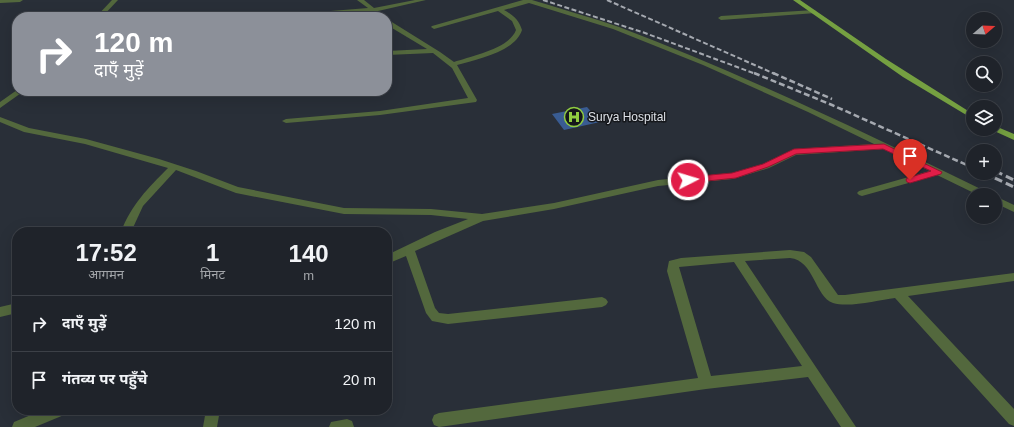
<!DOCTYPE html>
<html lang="hi">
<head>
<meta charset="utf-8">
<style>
	:root { --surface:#1f232a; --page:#272b32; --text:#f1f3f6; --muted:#a1a4a8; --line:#3c4047 }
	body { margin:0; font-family:Helvetica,"Noto Sans Devanagari",sans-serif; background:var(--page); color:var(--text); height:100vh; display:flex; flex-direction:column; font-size:15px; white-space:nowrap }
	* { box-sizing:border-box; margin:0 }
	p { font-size:13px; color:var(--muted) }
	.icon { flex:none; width:22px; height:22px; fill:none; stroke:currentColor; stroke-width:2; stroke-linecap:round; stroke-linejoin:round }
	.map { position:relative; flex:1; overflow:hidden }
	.side { position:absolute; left:12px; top:227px; width:380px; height:188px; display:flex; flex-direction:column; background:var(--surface); border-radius:16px; box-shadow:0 4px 16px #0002,0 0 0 1px var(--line) }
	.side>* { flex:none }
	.hud { position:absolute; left:12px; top:12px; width:380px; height:84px; border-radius:16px; box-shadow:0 4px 16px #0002,0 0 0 1px var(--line); background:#8c9099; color:#fff; overflow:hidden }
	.needle { width:26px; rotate:71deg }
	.fabs { position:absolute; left:966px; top:12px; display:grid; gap:8px }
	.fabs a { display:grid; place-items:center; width:36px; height:36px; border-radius:50%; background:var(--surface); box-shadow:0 4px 16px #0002,0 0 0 1px var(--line); font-size:20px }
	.pin { position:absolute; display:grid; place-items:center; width:34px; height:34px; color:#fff; margin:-41px -17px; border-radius:50% 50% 50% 0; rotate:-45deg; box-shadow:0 0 4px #0007 }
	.pin .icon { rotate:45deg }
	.me { position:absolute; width:44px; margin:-22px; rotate:85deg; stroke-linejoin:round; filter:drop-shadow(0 0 3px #0008) }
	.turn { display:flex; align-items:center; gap:14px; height:84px; padding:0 16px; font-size:18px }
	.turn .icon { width:52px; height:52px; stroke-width:2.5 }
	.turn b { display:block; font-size:28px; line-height:34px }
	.eta { display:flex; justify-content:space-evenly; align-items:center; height:68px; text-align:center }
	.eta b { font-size:24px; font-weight:700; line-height:28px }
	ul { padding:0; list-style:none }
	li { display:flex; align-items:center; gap:12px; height:56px; padding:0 16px; border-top:1px solid var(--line) }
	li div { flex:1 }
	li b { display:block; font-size:15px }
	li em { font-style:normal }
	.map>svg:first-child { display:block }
	.building { fill:#395c92 }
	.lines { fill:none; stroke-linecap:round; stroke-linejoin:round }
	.minor { fill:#53683d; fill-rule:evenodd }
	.major { fill:#75a041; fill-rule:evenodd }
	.rail-far2 { stroke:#a5a9b0; stroke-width:2; stroke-dasharray:5 2.5; stroke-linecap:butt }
	.rail-far1 { stroke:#a5a9b0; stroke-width:2.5; stroke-dasharray:6 3; stroke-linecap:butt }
	.rail { stroke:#a5a9b0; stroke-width:3; stroke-dasharray:8 4; stroke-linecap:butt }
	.route { fill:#e11d48; stroke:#92132f }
	.labels { text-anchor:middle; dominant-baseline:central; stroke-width:3; stroke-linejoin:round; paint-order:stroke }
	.poi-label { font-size:12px; fill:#dce0e6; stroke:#15171b; text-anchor:start }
</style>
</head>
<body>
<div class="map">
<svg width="1014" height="427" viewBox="0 0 1014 427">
	<rect width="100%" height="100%" fill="#292f38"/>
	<path class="building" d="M587,107L600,122L564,130L552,114Z"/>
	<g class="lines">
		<g class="minor">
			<path d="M0,0H23L20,2L0,3Z"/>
			<path d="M112,0H118L102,17H96Z"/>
			<path d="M357,0H364L374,8L415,0H426L378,11L376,14L372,12L304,17H278L281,15L368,8Z"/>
			<path d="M523,0H532C561,9 590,17 619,27C746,75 867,134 989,193L991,195H978L937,175L862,196L859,195L857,193L859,191L930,171L884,149L796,155L769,168L733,179L658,186L554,209L483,221L415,251L435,308L439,313L448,314L602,297L606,299L608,302L606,305L602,307L448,324L432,321L426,313L406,256L387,264V255L435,232L468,219L431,215L344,214L236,193L176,170L143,206L131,232H121C131,205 148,188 168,168L85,144L24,132L0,122V117L29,128L86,139L159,159L196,171L238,187L344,208L431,209L482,214L554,203L658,180L732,173L763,164L794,149L874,144L808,112L703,65L613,29L529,3L504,10C513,15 519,20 522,30C515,52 477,59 457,65L477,100L476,102L380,115L286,123L282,121L286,119L380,111L468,98L452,68L433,53L387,55V51L427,49L392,28L387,24V19L440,52L454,62C471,56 509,49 516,30L512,21L498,11L434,29L431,27L432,26Z"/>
			<path d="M814,10L816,11V13L721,20L718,18L721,16Z"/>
			<path d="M17,90V91H24L0,108V102Z"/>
			<path d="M995,196L1014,205V212L995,203Z"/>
			<path d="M790,250L804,252L811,257L838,295H845L1014,273V281L908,296L1014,409V426L1009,424L895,298C878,300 849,308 833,303C815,297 814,260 790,258L745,261L856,427H841L808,377L706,389L439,427L434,425L432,420L434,415L439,413L698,378L667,271L669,261L681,258ZM734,262L802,366L711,376L679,267Z"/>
			<path d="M17,303V313L0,317V307Z"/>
			<path d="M43,410H66L64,415L35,427H12L14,422Z"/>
			<path d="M206,410H220L217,427H203Z"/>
			<path d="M347,419L352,421L354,427H329L331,422Z"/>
		</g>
		<g class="major">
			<path d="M793,0H800L886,59L973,114V119L903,77Z"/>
			<path d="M995,126L1014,134V140L992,130L995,129Z"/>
		</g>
		<g class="rail-far2">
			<path d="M543,0L645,33L756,74"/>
			<path d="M607,0L775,74"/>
		</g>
		<g class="rail-far1">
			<path d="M754,73L832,105L969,166"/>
			<path d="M773,73L832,99"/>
		</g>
		<g class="rail">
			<path d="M967,165L973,168"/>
			<path d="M995,171L1014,180"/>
			<path d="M984,173L1014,187"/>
		</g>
	</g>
	<path class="route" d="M884,144L942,172L941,174L910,183L907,182L906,180L907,178L931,171L883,149L796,154L768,167L736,178L688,183L684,180L688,177L732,173L763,164L794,149Z"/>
	<defs>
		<symbol id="hospital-ring" viewBox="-11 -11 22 22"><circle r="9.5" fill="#15171b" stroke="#90cd40" stroke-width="1.5"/><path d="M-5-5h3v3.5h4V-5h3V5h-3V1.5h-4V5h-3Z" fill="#90cd40"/></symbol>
	</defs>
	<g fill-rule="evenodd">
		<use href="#hospital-ring" x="563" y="106" width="22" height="22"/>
	</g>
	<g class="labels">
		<g class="poi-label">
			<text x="588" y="117">Surya Hospital</text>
		</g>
	</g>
</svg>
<div class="fabs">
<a><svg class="needle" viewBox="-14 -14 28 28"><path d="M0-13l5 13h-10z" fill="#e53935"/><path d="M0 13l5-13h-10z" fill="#a1a4a8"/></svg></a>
<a><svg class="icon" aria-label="search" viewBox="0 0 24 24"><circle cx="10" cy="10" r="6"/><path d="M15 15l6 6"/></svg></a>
<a><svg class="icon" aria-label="layers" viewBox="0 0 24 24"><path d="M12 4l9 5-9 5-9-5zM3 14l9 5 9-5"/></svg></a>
<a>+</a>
<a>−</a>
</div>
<div class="pin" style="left:910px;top:180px;background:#d93025"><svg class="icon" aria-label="arrive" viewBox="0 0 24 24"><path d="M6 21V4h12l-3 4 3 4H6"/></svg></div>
<svg class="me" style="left:688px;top:180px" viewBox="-20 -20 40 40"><circle r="17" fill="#e11d48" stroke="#fff" stroke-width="3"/><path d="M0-11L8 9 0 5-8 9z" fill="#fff"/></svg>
<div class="hud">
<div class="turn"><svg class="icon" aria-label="right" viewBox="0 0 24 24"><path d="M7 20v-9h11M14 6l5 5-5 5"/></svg><div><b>120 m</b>दाएँ मुड़ें</div></div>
</div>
<section class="side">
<div class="eta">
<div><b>17:52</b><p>आगमन</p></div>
<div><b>1</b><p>मिनट</p></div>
<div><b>140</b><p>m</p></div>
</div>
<ul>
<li><svg class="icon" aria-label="right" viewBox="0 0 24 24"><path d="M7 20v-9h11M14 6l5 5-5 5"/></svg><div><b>दाएँ मुड़ें</b></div><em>120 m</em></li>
<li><svg class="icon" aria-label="arrive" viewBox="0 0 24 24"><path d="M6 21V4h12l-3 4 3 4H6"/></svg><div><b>गंतव्य पर पहुँचे</b></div><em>20 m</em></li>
</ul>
</section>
</div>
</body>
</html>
